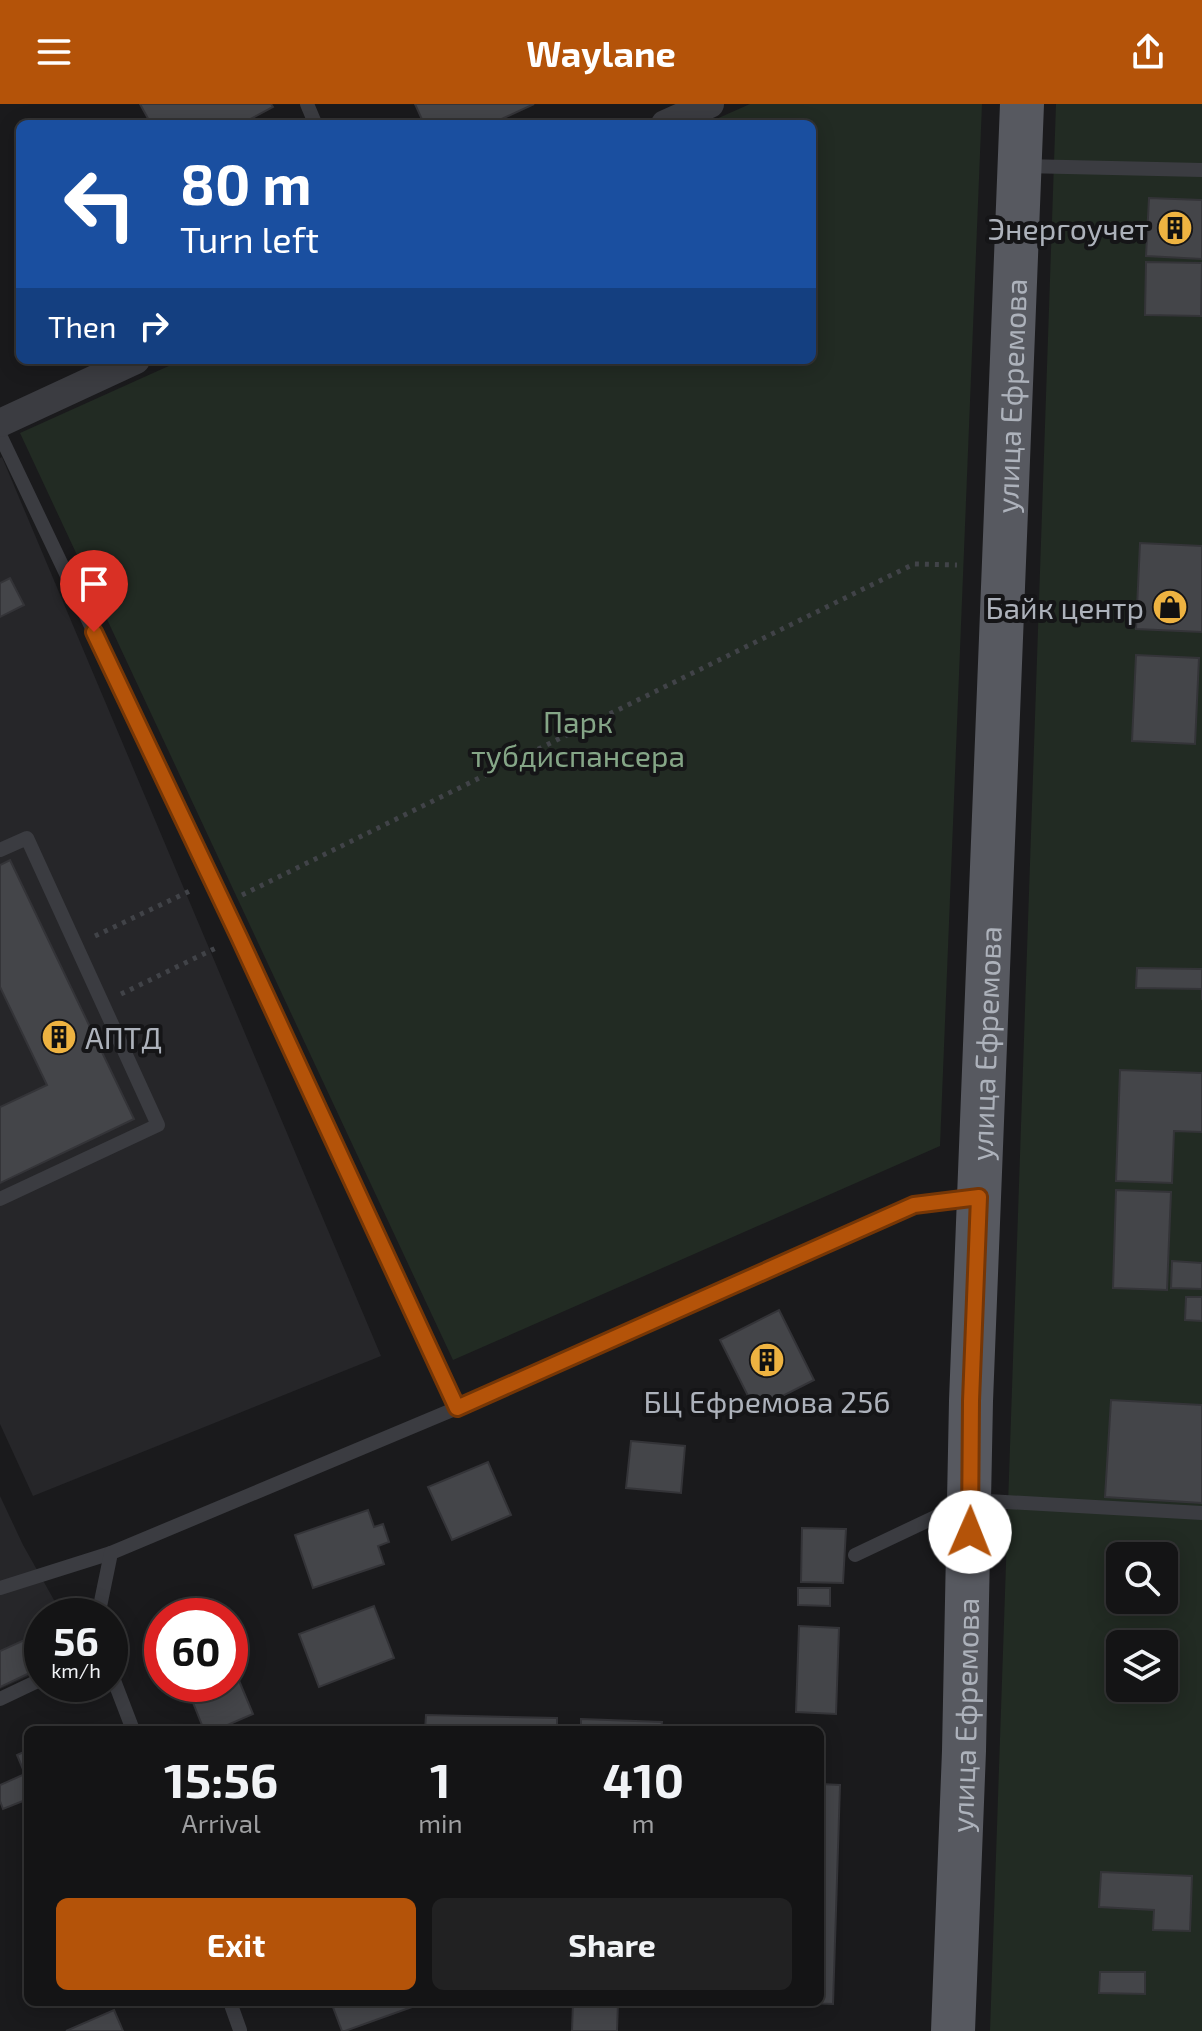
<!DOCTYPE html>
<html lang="en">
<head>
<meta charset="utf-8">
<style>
	:root { --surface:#141415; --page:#212122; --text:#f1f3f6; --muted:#9d9ea0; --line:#333334; --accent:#b45309 }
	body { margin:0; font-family:"Exo 2",sans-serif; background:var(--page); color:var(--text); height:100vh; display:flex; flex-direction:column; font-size:30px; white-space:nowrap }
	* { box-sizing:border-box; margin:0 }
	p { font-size:26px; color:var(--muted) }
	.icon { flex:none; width:44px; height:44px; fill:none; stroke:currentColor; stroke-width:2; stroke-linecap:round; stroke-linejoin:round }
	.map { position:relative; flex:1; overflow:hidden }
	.drawer { position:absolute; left:24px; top:1622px; width:800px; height:280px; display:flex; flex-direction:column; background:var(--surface); border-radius:12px; box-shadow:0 4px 20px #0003,0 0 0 2px var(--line) }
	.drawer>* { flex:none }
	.banner { position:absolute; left:16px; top:16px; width:800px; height:244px; border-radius:12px; box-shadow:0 4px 20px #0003,0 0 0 2px var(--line); background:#1a4fa0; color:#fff; overflow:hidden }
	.fabs { position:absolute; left:1106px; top:1438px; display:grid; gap:16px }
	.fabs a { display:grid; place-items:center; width:72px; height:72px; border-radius:12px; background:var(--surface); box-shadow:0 4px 20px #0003,0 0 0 2px var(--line); font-size:40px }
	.speed { position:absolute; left:24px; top:1494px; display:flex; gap:16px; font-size:40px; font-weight:700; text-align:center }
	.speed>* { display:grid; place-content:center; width:104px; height:104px; border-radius:50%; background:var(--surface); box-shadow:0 4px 20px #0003,0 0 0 2px var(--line); line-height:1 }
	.speed small { font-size:20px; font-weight:400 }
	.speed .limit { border:12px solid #d22; background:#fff; color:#111 }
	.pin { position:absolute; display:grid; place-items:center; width:68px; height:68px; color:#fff; margin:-82px -34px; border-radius:50% 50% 50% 0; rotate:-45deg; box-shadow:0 0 8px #0007 }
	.pin .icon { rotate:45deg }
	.me { position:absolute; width:88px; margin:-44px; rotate:1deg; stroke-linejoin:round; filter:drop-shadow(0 0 6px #0008) }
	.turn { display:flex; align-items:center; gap:28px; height:168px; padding:0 32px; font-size:36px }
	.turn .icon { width:104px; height:104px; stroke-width:2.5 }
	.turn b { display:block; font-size:56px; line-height:68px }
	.then { display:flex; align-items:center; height:76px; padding:0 32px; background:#0003; gap:16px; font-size:30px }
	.eta { display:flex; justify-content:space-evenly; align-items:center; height:136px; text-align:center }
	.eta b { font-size:48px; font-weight:700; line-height:56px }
	.primary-button { display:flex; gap:16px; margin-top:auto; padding:16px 32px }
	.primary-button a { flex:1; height:92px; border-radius:12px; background:var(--accent); color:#fff; font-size:32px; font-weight:700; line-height:92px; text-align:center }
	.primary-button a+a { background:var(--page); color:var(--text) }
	header { display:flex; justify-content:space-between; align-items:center; height:104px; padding:0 32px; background:var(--accent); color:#fff; font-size:36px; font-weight:700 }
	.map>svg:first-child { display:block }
	.built { fill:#262629 }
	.green { fill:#222b23; fill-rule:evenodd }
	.building { fill:#444549; stroke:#343438; stroke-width:2 }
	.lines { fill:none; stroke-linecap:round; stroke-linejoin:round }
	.path { stroke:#414348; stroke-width:5; stroke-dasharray:4 6; stroke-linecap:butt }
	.service { stroke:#3b3c41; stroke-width:14 }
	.minor { stroke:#3b3c41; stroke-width:28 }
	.primary { stroke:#575960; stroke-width:44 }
	.route-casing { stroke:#753606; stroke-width:20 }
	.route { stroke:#b45309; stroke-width:14 }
	.labels { text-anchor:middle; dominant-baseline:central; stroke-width:8; stroke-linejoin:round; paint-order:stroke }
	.poi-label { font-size:30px; fill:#adb2bb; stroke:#151517; text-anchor:end }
	.street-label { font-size:30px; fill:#adb2bb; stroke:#151517 }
	.park-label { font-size:30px; fill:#85a687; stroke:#151517 }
</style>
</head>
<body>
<header><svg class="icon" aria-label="menu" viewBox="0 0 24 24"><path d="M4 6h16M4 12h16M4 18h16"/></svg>Waylane<svg class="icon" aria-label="share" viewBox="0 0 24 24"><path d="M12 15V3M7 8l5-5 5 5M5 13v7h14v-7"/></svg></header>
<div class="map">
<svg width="1202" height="1927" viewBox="0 0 1202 1927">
	<rect width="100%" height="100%" fill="#1a1a1c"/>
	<g class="built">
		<path d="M2,353L381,1252L33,1392L0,1320V354Z"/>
		<path d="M0,1392L23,1441L63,1512H42V1566L0,1585Z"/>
	</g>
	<g class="green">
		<path d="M750,0H982L940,1042L453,1256L20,329L182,256H812V20H705Z"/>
		<path d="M1056,0H1202V1927H990ZM1120,1452H1164V1496H1120ZM1120,1540H1164V1584H1120Z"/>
	</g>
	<g class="building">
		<path d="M140,0H271L273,3L241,20H151Z"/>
		<path d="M415,0H534L491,20H424Z"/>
		<path d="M1149,94L1202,96V155L1146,152Z"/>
		<path d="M1146,158L1202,159L1201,212L1145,211Z"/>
		<path d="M1140,439L1202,442V528L1136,525Z"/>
		<path d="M10,474L24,501L0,513V479Z"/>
		<path d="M1136,551L1199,554L1195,640L1132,637Z"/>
		<path d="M10,756L134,1015L0,1079V1003L47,981L0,883V761Z"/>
		<path d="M1137,864L1202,865V896V885L1136,884Z"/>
		<path d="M1120,966L1202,969V1028L1174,1027L1172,1079L1116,1077Z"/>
		<path d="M1116,1086L1171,1088L1167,1186L1113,1184Z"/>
		<path d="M1172,1157L1202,1159V1185L1171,1184Z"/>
		<path d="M1186,1193H1202V1217L1185,1216Z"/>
		<path d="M779,1206L814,1276L755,1306L720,1236Z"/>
		<path d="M1111,1296L1202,1301V1399L1105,1393Z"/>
		<path d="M631,1337L685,1342L681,1389L626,1384Z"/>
		<path d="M488,1358L511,1411L452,1436L428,1383Z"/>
		<path d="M368,1406L374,1423L383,1420L389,1438L378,1442L384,1460L313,1484L295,1431Z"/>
		<path d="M802,1424L846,1425L843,1479L801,1478Z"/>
		<rect x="1122" y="1437" width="24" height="15"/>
		<path d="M798,1484H830V1502L798,1501Z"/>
		<path d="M211,1498L217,1512H177Z"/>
		<path d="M374,1502L394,1554L319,1583L299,1530Z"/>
		<path d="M799,1522L839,1524L836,1610L796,1608Z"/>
		<path d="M42,1528V1563L0,1583V1547Z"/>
		<path d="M235,1567L253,1610L216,1626H204L188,1586L203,1580H230V1569Z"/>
		<path d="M426,1611L557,1614V1626H425Z"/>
		<path d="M581,1615L662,1618L661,1626H581Z"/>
		<path d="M28,1646V1695L3,1705L0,1697V1681L25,1670L17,1651Z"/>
		<path d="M820,1680L840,1681L833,1900L779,1898H820Z"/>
		<path d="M1101,1768L1192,1772L1190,1827L1153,1826L1154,1806L1099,1803Z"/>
		<path d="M1100,1868H1145V1890L1099,1889Z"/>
		<path d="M331,1898H426L345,1927H342Z"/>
		<path d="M573,1898H618L617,1927H572Z"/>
		<path d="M114,1906L123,1927H66Z"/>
	</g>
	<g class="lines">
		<g class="path">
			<path d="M242,791L914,460L957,461"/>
			<path d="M95,832L194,785"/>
			<path d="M121,890L220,842"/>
		</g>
		<g class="service">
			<path d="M307,0L315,19L313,20"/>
			<path d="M1022,62L1202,66"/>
			<path d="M0,331L239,833L457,1304"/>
			<path d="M0,746L27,734L158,1021L0,1095"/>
			<path d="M855,1451L971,1396L1202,1409"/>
			<path d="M0,1484L111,1449"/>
			<path d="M98,1512L111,1449L457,1304L914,1101L974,1094"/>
			<path d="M110,1566L133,1626"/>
			<path d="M0,1595L42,1575"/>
			<path d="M230,1898L240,1926"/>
		</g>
		<g class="minor">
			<path d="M665,20L710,0"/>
			<path d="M0,319L136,256"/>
		</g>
		<path class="primary" id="s1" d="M953,1927L964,1647L971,1297L1022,0"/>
	</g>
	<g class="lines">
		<defs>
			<path id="route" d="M94,528L239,833L457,1304L914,1101L979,1093L971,1297L970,1428"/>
		</defs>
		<use href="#route" class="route-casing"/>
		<use href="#route" class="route"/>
	</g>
	<defs>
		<symbol id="building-disc" viewBox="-11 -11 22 22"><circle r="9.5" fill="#eeb341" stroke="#151517"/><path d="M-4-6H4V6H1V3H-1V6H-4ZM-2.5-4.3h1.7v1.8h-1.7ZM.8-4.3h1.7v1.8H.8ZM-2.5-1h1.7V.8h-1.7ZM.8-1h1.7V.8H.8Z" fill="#111"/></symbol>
		<symbol id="shop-disc" viewBox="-11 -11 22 22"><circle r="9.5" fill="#eeb341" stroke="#151517"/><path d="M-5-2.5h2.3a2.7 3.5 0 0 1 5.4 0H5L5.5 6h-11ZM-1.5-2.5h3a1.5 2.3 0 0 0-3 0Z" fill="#111"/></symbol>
	</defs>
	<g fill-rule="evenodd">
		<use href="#building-disc" x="1155" y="104" width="40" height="40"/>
		<use href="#shop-disc" x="1150" y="483" width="40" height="40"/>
		<use href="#building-disc" x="39" y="913" width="40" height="40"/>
		<use href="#building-disc" x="747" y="1236" width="40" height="40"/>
	</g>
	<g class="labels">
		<g class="poi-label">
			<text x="1149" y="124">Энергоучет</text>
			<text x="1144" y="503">Байк центр</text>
			<text x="85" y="933" text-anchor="start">АПТД</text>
			<text x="767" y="1297" text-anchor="middle">БЦ Ефремова 256</text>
		</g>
		<g class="street-label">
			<text stroke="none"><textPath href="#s1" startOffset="1636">улица Ефремова</textPath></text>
			<text stroke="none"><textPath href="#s1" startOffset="988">улица Ефремова</textPath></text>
			<text stroke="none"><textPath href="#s1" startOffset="316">улица Ефремова</textPath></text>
		</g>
		<g class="park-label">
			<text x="578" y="617">Парк<tspan x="578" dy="34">тубдиспансера</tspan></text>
		</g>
	</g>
</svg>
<div class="fabs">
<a><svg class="icon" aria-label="search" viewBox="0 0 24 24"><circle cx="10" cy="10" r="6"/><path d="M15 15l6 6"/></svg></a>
<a><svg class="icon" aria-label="layers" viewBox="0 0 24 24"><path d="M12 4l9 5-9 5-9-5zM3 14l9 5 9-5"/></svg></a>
</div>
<div class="speed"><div>56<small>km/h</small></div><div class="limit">60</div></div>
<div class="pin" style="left:94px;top:528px;background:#d93025"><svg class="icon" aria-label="arrive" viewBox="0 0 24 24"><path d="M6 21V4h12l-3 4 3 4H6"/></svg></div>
<svg class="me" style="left:970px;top:1428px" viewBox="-20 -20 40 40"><circle r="19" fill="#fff"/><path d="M0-13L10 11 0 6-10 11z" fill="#b45309"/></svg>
<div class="banner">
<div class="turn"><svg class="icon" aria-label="left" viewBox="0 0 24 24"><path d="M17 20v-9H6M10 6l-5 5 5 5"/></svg><div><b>80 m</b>Turn left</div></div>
<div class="then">Then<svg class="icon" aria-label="right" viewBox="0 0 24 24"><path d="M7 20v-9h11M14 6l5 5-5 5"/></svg></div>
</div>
<section class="drawer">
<div class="eta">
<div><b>15:56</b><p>Arrival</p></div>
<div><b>1</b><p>min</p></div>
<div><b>410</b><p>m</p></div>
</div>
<div class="primary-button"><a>Exit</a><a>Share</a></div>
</section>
</div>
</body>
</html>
